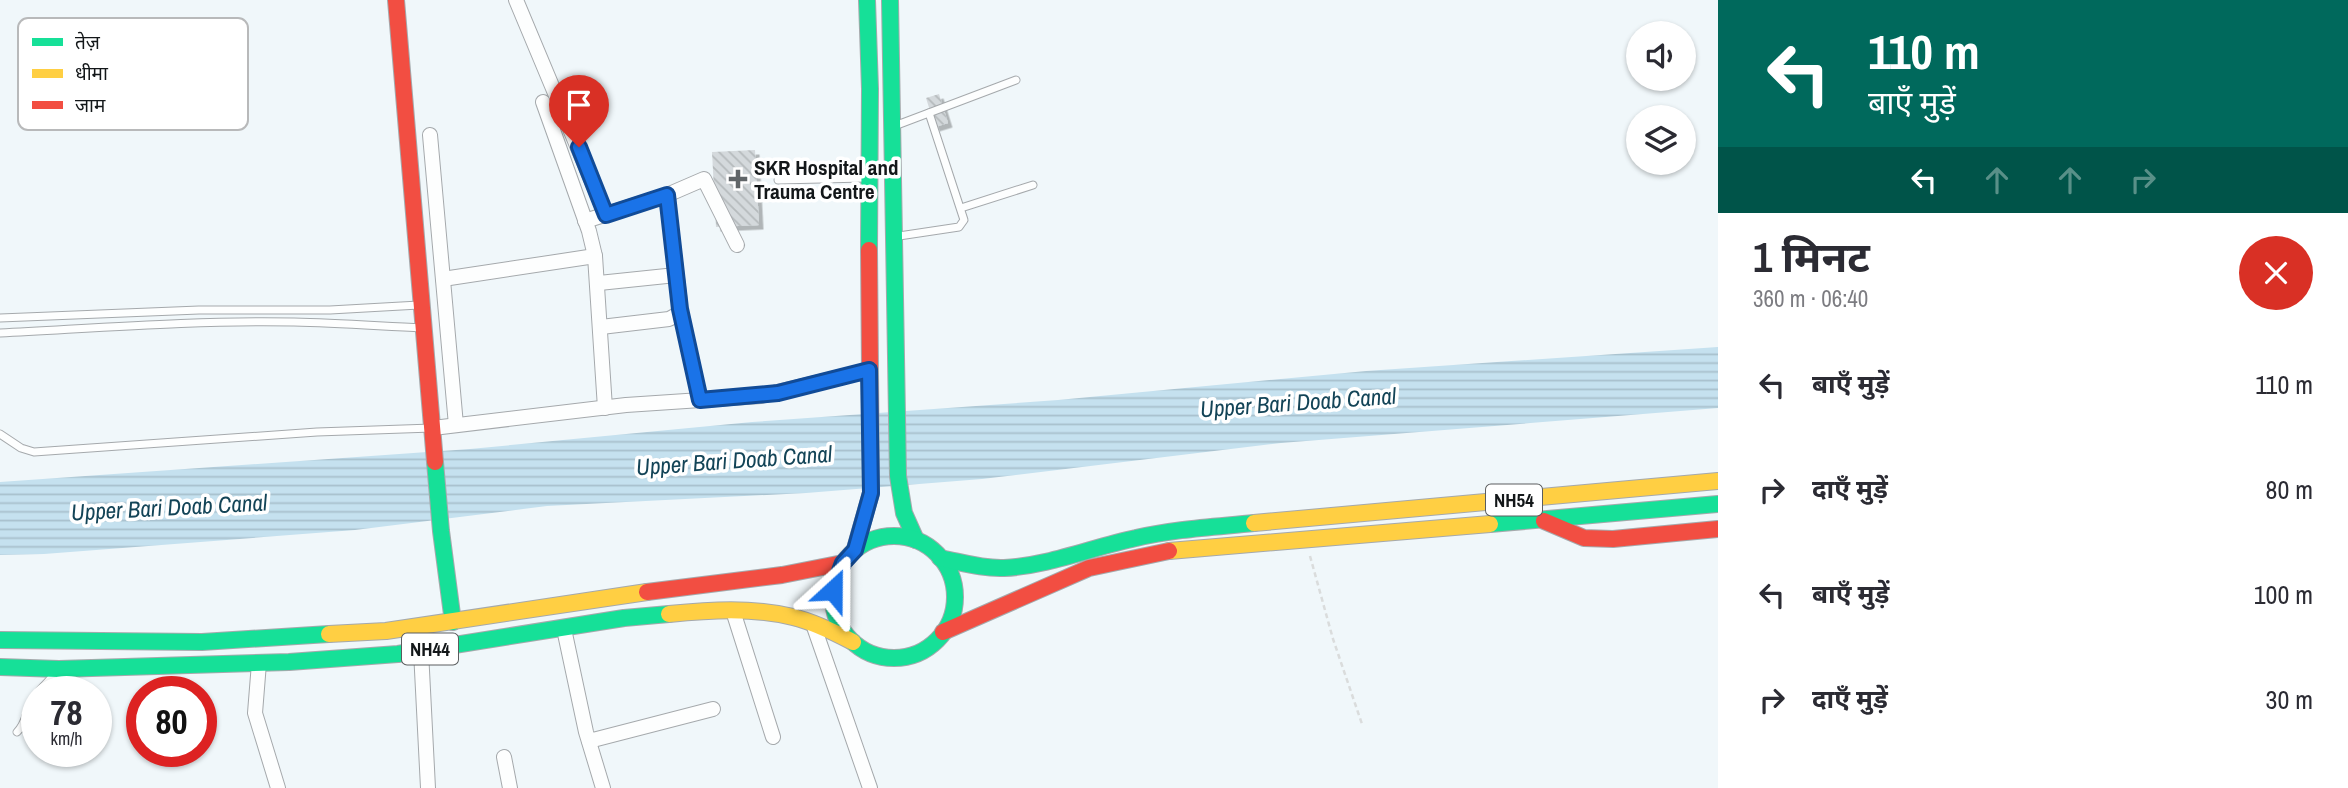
<!DOCTYPE html>
<html lang="hi">
<head>
<meta charset="utf-8">
<style>
	:root { --surface:#fff; --page:#f7f7f7; --text:#2b2b33; --muted:#7c7c81 }
	body { margin:0; font-family:"Archivo Narrow","Noto Sans Devanagari",sans-serif; background:var(--page); color:var(--text); height:100vh; display:flex; flex-direction:column; font-size:26px; white-space:nowrap }
	* { box-sizing:border-box; margin:0 }
	p { font-size:23px; color:var(--muted) }
	.icon { flex:none; width:38px; height:38px; fill:none; stroke:currentColor; stroke-width:2; stroke-linecap:round; stroke-linejoin:round }
	.map { position:relative; flex:1; overflow:hidden }
	.side { display:flex; flex-direction:column; background:var(--surface); width:630px }
	.side>* { flex:none }
	.hud { background:#00695c; color:#fff; overflow:hidden }
	.fabs { position:absolute; left:1626px; top:21px; display:grid; gap:14px }
	.fabs a { display:grid; place-items:center; width:70px; height:70px; border-radius:50%; background:var(--surface); box-shadow:0 2px 5px #0004; font-size:35px }
	.speed { position:absolute; left:21px; top:676px; display:flex; gap:14px; font-size:35px; font-weight:700; text-align:center }
	.speed>* { display:grid; place-content:center; width:91px; height:91px; border-radius:50%; background:var(--surface); box-shadow:0 2px 5px #0004; line-height:1 }
	.speed small { font-size:18px; font-weight:400 }
	.speed .limit { border:10px solid #d22; background:#fff; color:#111 }
	.pin { position:absolute; display:grid; place-items:center; width:60px; height:60px; color:#fff; margin:-72px -30px; border-radius:50% 50% 50% 0; rotate:-45deg; box-shadow:0 0 7px #0007 }
	.pin .icon { rotate:45deg }
	.me { position:absolute; width:77px; margin:-38px; rotate:24deg; stroke-linejoin:round; filter:drop-shadow(0 0 5px #0008) }
	.turn { display:flex; align-items:center; gap:24px; height:147px; padding:0 35px; font-size:32px }
	.turn .icon { width:91px; height:91px; stroke-width:2.5 }
	.turn b { display:block; font-size:49px; line-height:60px }
	.lanes { display:flex; align-items:center; height:66px; padding:0 35px; background:#0003; justify-content:center; gap:35px; direction:ltr }
	.lanes .off { opacity:.35 }
	.round { display:grid; place-items:center; flex:none; width:74px; height:74px; border-radius:37px; background:var(--page) }
	.overview { display:flex; align-items:center; justify-content:space-between; height:119px; padding:0 35px }
	h1 { font-size:42px; font-weight:700; line-height:52px }
	ul { padding:0; list-style:none }
	li { display:flex; align-items:center; gap:21px; height:105px; padding:0 35px }
	li div { flex:1 }
	li b { display:block; font-size:26px }
	li em { font-style:normal }
	main { display:flex; flex:1; min-height:0 }
	.map>svg:first-child { display:block }
	.water { fill:url(#water-rules) }
	.building { fill:url(#building-back-hatch); filter:url(#shadow) }
	.lines { fill:none; stroke-linecap:round; stroke-linejoin:round }
	.lane-casing { stroke:#a5a9ac; stroke-width:9 }
	.street-casing { stroke:#a5a9ac; stroke-width:16 }
	.fast-casing { stroke:#a5a9ac; stroke-width:18 }
	.slow-casing { stroke:#a5a9ac; stroke-width:18 }
	.jam-casing { stroke:#a5a9ac; stroke-width:18 }
	.path { stroke:#dadcdc; stroke-width:2.5; stroke-dasharray:5 3.5; stroke-linecap:butt }
	.lane { stroke:#fdfefe; stroke-width:7 }
	.street { stroke:#fdfefe; stroke-width:14 }
	.fast { stroke:#16e098; stroke-width:16 }
	.slow { stroke:#ffcf43; stroke-width:16 }
	.jam { stroke:#f24e42; stroke-width:16 }
	.route-casing { stroke:#114b97; stroke-width:18 }
	.route { stroke:#1a73e8; stroke-width:12 }
	.poi-dot { fill:#606568; stroke:#fff; stroke-width:2.5 }
	.labels { text-anchor:middle; dominant-baseline:central; stroke-width:7; stroke-linejoin:round; paint-order:stroke }
	.shield { fill:#fff; stroke:#5a5d5e; stroke-width:2 }
	.shield-label { font-size:19px; font-weight:bold; fill:#131719 }
	.poi-label { font-size:21px; font-weight:bold; fill:#131719; stroke:#fff; text-anchor:start }
	.water-label { font-size:23px; font-style:italic; fill:#134457; stroke:#fff }
	.key { fill:#fff; stroke:#b8b9ba; stroke-width:2 }
	.key-label { font-size:19px; fill:#131719 }
</style>
</head>
<body>
<main>
<div class="map">
<svg width="1718" height="788" viewBox="0 0 1718 788">
	<defs>
		<pattern id="water-rules" width="6" height="5" patternUnits="userSpaceOnUse" patternTransform="scale(1.75)"><rect width="6" height="5" fill="#c5e1ef"/><path d="M0 2.5h6" fill="none" stroke="#a8c0cc"/></pattern>
		<pattern id="building-back-hatch" width="6" height="6" patternUnits="userSpaceOnUse" patternTransform="scale(1.75)"><rect width="6" height="6" fill="#d4d9dc"/><path d="M-1 5l2 2M0 0l6 6M5-1l2 2" fill="none" stroke="#b5babc"/></pattern>
		<filter id="shadow"><feDropShadow dx="4.5" dy="4.5" stdDeviation="0" flood-color="#0004"/></filter>
	</defs>
	<rect width="100%" height="100%" fill="#f0f7fa"/>
	<path class="water" d="M1718,347V408L1281,443L982,479L806,493L547,506L355,530L44,554L0,555V482L470,449L752,422L1058,400L1366,371Z"/>
	<g class="building">
		<path d="M939,94L948,123L935,127L926,98Z"/>
		<path d="M755,150L759,225L716,227L712,152Z"/>
	</g>
	<g class="lines">
		<defs>
			<g id="lane">
				<path d="M897,125L1016,80"/>
				<path d="M778,180L865,178"/>
				<path d="M961,208L1033,185"/>
				<path d="M899,236L959,227L964,220L929,113"/>
				<path d="M0,318L199,310H330L419,305"/>
				<path d="M0,333C98,328 196,320 294,322C337,323 379,326 422,328"/>
				<path d="M0,434L21,448L34,452L317,432L432,428"/>
				<path d="M39,691L54,675"/>
				<path d="M17,732C28,722 25,707 37,694"/>
			</g>
			<g id="street">
				<path d="M516,0L606,215"/>
				<path d="M543,102L589,231L595,256L605,408"/>
				<path d="M430,135L456,425"/>
				<path d="M667,195L704,179L737,245"/>
				<path d="M585,221L667,195L680,303L678,314L669,319L601,327"/>
				<path d="M443,279L595,256"/>
				<path d="M599,283L676,275"/>
				<path d="M680,309L700,400"/>
				<path d="M433,428L626,405L761,396L869,370"/>
				<path d="M733,611L773,737"/>
				<path d="M813,624L870,788"/>
				<path d="M564,629L586,732L603,788"/>
				<path d="M421,651L428,788"/>
				<path d="M259,663L255,713L278,788"/>
				<path d="M589,741L713,709"/>
				<path d="M504,757L510,788"/>
			</g>
			<g id="fast">
				<path d="M867,0L870,89L869,250"/>
				<path d="M890,0L898,476L904,513L916,540"/>
				<path d="M435,462L441,531L453,622"/>
				<path d="M1490,524L1718,504"/>
				<circle cx="894" cy="597" r="61"/>
				<path d="M940,558C961,562 982,569 1004,568C1048,566 1093,547 1136,538C1174,529 1214,527 1254,523"/>
				<path d="M0,640L202,642L329,634"/>
				<path d="M0,667L59,669L289,662L398,654L624,618L669,614"/>
			</g>
			<g id="slow">
				<path d="M1254,523L1718,481"/>
				<path d="M1169,551L1490,524"/>
				<path d="M669,614C709,610 753,607 793,617C814,622 834,632 853,642"/>
				<path d="M329,634L386,631L647,592"/>
			</g>
			<g id="jam">
				<path d="M396,0L435,462"/>
				<path d="M1544,521L1584,538L1613,539L1718,529"/>
				<path d="M855,549L871,493L869,250"/>
				<path d="M647,592L782,575L843,563"/>
				<path d="M943,632L1089,568L1169,551"/>
			</g>
		</defs>
		<use href="#lane" class="lane-casing"/>
		<use href="#street" class="street-casing"/>
		<use href="#fast" class="fast-casing"/>
		<use href="#slow" class="slow-casing"/>
		<use href="#jam" class="jam-casing"/>
		<path class="path" d="M1310,556L1333,639L1362,724"/>
		<use href="#lane" class="lane"/>
		<use href="#street" class="street"/>
		<use href="#fast" class="fast"/>
		<use href="#slow" class="slow"/>
		<use href="#jam" class="jam"/>
	</g>
	<g class="lines">
		<defs>
			<path id="route" d="M579,147L606,215L667,195L680,309L700,400L778,393L869,370L871,493L855,550L843,563L833,590"/>
		</defs>
		<use href="#route" class="route-casing"/>
		<use href="#route" class="route"/>
	</g>
	<path class="poi-dot" d="M734.5 168.5h7v7h7v7h-7v7h-7v-7h-7v-7h7z"/>
	<g class="labels">
		<g class="shield">
			<rect x="1486" y="484.5" width="56" height="31" rx="5"/>
			<rect x="402" y="633.5" width="56" height="31" rx="5"/>
		</g>
		<g class="shield-label">
			<text x="1514" y="500">NH54</text>
			<text x="430" y="649">NH44</text>
		</g>
		<g class="poi-label">
			<text x="754" y="167">SKR Hospital and<tspan x="754" dy="24">Trauma Centre</tspan></text>
		</g>
		<g class="water-label">
			<text transform="translate(1298 402) rotate(-4)">Upper Bari Doab Canal</text>
			<text transform="translate(734 460) rotate(-4)">Upper Bari Doab Canal</text>
			<text transform="translate(169 507) rotate(-3)">Upper Bari Doab Canal</text>
		</g>
	</g>
	<rect x="18" y="18" width="230" height="112" rx="10" class="key"/>
	<rect x="32" y="38" width="31" height="8" fill="#16e098"/>
	<rect x="32" y="69" width="31" height="9" fill="#ffcf43"/>
	<rect x="32" y="101" width="31" height="8" fill="#f24e42"/>
	<g class="key-label">
		<text x="75" y="49">तेज़</text>
		<text x="75" y="80">धीमा</text>
		<text x="75" y="112">जाम</text>
	</g>
</svg>
<div class="fabs">
<a><svg class="icon" aria-label="sound" viewBox="0 0 24 24"><path d="M4 9h4l5-4v14l-5-4H4zM17 9q2 3 0 6"/></svg></a>
<a><svg class="icon" aria-label="layers" viewBox="0 0 24 24"><path d="M12 4l9 5-9 5-9-5zM3 14l9 5 9-5"/></svg></a>
</div>
<div class="speed"><div>78<small>km/h</small></div><div class="limit">80</div></div>
<div class="pin" style="left:579px;top:147px;background:#d93025"><svg class="icon" aria-label="arrive" viewBox="0 0 24 24"><path d="M6 21V4h12l-3 4 3 4H6"/></svg></div>
<svg class="me" style="left:833px;top:590px" viewBox="-20 -20 40 40"><path d="M0-17L14 15 0 8-14 15z" fill="#1a73e8" stroke="#fff" stroke-width="4"/></svg>
</div>
<section class="side">
<div class="hud">
<div class="turn"><svg class="icon" aria-label="left" viewBox="0 0 24 24"><path d="M17 20v-9H6M10 6l-5 5 5 5"/></svg><div><b>110 m</b>बाएँ मुड़ें</div></div>
<div class="lanes"><svg class="icon" aria-label="left" viewBox="0 0 24 24"><path d="M17 20v-9H6M10 6l-5 5 5 5"/></svg><svg class="icon off" aria-label="ahead" viewBox="0 0 24 24"><path d="M12 20V5M6 11l6-6 6 6"/></svg><svg class="icon off" aria-label="ahead" viewBox="0 0 24 24"><path d="M12 20V5M6 11l6-6 6 6"/></svg><svg class="icon off" aria-label="right" viewBox="0 0 24 24"><path d="M7 20v-9h11M14 6l5 5-5 5"/></svg></div>
</div>
<div class="overview"><div><h1>1 मिनट</h1><p>360 m · 06:40</p></div><a class="round" style="background:#d93025;color:#fff"><svg class="icon" aria-label="close" viewBox="0 0 24 24"><path d="M6 6l12 12M18 6L6 18"/></svg></a></div>
<ul>
<li><svg class="icon" aria-label="left" viewBox="0 0 24 24"><path d="M17 20v-9H6M10 6l-5 5 5 5"/></svg><div><b>बाएँ मुड़ें</b></div><em>110 m</em></li>
<li><svg class="icon" aria-label="right" viewBox="0 0 24 24"><path d="M7 20v-9h11M14 6l5 5-5 5"/></svg><div><b>दाएँ मुड़ें</b></div><em>80 m</em></li>
<li><svg class="icon" aria-label="left" viewBox="0 0 24 24"><path d="M17 20v-9H6M10 6l-5 5 5 5"/></svg><div><b>बाएँ मुड़ें</b></div><em>100 m</em></li>
<li><svg class="icon" aria-label="right" viewBox="0 0 24 24"><path d="M7 20v-9h11M14 6l5 5-5 5"/></svg><div><b>दाएँ मुड़ें</b></div><em>30 m</em></li>
</ul>
</section>
</main>
</body>
</html>
